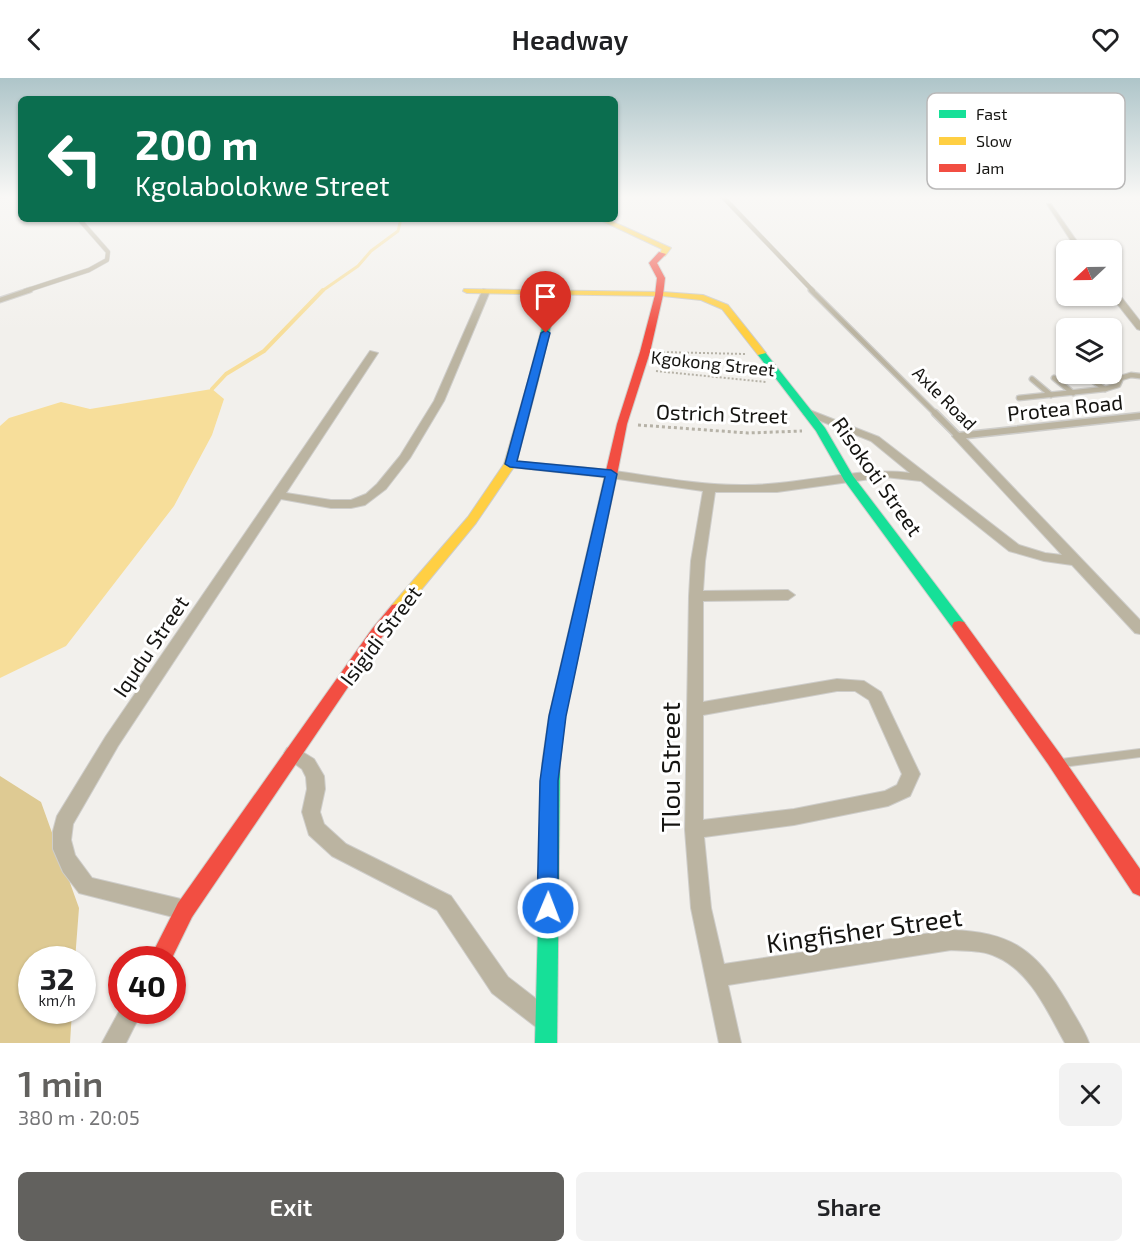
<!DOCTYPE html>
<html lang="en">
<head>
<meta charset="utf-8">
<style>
	:root { --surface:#fff; --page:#f2f2f2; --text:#202124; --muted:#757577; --accent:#62615e }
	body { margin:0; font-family:"Exo 2",sans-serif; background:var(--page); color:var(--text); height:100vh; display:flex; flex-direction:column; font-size:22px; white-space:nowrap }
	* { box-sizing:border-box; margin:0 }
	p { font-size:20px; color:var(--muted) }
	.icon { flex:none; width:33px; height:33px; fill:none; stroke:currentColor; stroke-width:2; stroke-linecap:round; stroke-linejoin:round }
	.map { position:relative; height:965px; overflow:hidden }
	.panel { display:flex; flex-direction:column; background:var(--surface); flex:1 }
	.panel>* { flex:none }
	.hud { position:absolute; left:18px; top:18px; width:600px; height:126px; border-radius:9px; box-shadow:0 2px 4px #0004; background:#0b6e4f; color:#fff; overflow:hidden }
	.needle { width:39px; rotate:248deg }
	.fabs { position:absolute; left:1056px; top:162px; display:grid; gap:12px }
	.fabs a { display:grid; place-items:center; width:66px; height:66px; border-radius:9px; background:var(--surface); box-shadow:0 2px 4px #0004; font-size:30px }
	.speed { position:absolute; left:18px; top:868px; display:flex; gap:12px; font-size:30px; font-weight:700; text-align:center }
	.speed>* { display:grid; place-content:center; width:78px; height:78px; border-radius:50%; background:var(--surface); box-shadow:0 2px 4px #0004; line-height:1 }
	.speed small { font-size:15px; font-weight:400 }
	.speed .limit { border:9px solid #d22; background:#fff; color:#111 }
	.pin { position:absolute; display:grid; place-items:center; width:51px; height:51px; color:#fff; margin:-62px -26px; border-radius:50% 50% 50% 0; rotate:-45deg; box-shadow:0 0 6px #0007 }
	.pin .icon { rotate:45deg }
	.me { position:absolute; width:66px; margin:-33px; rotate:1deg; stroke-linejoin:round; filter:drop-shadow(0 0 4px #0008) }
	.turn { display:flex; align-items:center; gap:21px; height:126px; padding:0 18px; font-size:27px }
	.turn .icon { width:78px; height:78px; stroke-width:2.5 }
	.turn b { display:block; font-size:42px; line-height:51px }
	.round { display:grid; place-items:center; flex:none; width:63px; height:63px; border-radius:9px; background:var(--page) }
	.headline { display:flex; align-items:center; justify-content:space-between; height:102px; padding:0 18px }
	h1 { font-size:36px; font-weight:600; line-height:45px; color:var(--accent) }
	.cta { display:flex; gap:12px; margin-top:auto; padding:12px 18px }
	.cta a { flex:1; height:69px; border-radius:9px; background:var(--accent); color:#fff; font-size:24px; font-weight:600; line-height:69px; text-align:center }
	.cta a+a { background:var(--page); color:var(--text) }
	header { display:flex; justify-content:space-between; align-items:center; height:78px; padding:0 18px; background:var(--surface); font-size:27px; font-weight:600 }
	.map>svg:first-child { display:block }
	.forest { fill:#deca93 }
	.water { fill:#f7de9a }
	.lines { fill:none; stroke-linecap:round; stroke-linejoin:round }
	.stream-far1 { stroke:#f7de9a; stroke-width:3 }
	.stream { stroke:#f7de9a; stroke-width:4 }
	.lane-far3-casing { stroke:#cecdca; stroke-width:5 }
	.lane-far2-casing { stroke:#cecdca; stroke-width:7 }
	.lane-far1-casing { stroke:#cecdca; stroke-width:9 }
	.lane-casing { stroke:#cecdca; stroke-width:10 }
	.street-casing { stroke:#cecdca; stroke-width:2 }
	.fast-casing { stroke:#cecdca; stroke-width:2 }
	.slow-casing { stroke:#cecdca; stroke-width:2 }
	.jam-casing { stroke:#cecdca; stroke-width:2 }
	.path-far1 { stroke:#b6b2a7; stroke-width:2; stroke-dasharray:2 2; stroke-linecap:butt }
	.path { stroke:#b6b2a7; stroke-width:3; stroke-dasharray:3 3; stroke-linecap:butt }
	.lane-far3 { stroke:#bbb4a1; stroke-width:4 }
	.lane-far2 { stroke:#bbb4a1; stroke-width:4.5 }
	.lane-far1 { stroke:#bbb4a1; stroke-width:6 }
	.lane { stroke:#bbb4a1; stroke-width:8 }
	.street { fill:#bbb4a1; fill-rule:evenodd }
	.fast { fill:#16e098; fill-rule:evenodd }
	.slow { fill:#ffcf43; fill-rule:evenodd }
	.jam { fill:#f24e42; fill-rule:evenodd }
	.route { fill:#1a73e8; stroke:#114b97; stroke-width:1.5 }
	.labels { text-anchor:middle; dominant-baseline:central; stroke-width:6; stroke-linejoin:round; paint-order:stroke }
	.far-street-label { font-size:18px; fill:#151411; stroke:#fff }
	.street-label { font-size:21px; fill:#151411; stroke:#fff }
	.near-street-label { font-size:26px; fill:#151411; stroke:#fff }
	.key { fill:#fff; stroke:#b9b8b8; stroke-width:1.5 }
	.key-label { font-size:16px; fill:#151411 }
</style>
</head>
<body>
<header><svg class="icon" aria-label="back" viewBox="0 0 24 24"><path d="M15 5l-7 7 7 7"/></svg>Headway<svg class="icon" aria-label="heart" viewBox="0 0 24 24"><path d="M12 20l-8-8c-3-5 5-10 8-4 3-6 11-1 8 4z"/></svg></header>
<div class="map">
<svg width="1140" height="965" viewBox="0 0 1140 965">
	<rect width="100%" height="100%" fill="#f2f0ec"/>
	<path class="forest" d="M0,698L41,724L79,830L75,882H32V933H72L70,965H0Z"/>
	<path class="water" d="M212,311L224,321L212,357L174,428L66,568L0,600V348L9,340L61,324L90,331Z"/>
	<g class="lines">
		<path class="stream-far1" d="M322,213L358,188L371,173L398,153L401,141"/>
		<path class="stream" d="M212,311L226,296L264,273L323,212"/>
		<defs>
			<g id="lane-far3">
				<path d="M0,118H4"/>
				<path d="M722,118L813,213"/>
				<path d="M25,213L89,192L107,182L108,174L79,141"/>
			</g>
			<g id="lane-far2">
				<path d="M811,212L936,336"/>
				<path d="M0,222L30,212"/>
				<path d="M1083,296L1105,311"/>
				<path d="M1054,300L1073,315"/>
				<path d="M1032,301L1051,317"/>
				<path d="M1019,320L1105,311L1118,307L1121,300L1131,297L1140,298"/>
			</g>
			<path id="lane-far1" d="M935,335L958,358L1140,338"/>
			<path id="lane" d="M1062,685L1140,675"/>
			<g id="street">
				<path d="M1047,126H1051L1083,172H1077Z"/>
				<path d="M483,211L490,213L444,323L410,380L386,411L365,427L351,430H331L281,421L118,668L73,746L71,762L75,777L92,800L185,822L192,825L195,832L192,839L185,842L79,815L63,794L53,771V753L57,738L106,658L370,273L378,275L286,415L331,422H351L366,416L377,406L400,378L434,323Z"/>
				<path d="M1112,211H1115L1140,243V252L1137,251L1111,218Z"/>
				<path d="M807,331L879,359L1019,467L1045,475L1062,477L952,358L958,355L962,356L1140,542V556L1135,555L1072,487L1044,483L1009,473L921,403L885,399L777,414H715L705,483L703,513L788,512L795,517L788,522L703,523V624L837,601L864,603L881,614L920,696L910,718L888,728L794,747L704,759L711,830L724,886L951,852C1012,854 1036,872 1067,924C1074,937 1084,951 1089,965H1065C1048,935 1031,894 997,879C983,872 966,873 951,872L728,907L741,965H719L691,830L685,752L689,518L691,483L703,413L611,400L510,389L504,386L510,383C545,386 580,388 615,393C657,399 699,407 742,407C799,408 855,388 910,395L871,363L803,336V332ZM837,613H855L869,622L902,696L897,707L885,713L794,731L703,742V637Z"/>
				<path d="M293,668L314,681L324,698L325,711L320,734L324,746L346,766L451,818L508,899L552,933L555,941L552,949L544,952L536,949L492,915L437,832L332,778L309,757L302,734L307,711L306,699L302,691L287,680L284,675L287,670Z"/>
				<path d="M122,928V933H142L126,965H102Z"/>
			</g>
			<g id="fast">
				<path d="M552,211L559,213L538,303L533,306L528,303Z"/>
				<path d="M758,273H764L825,350L853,398L964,544L966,548L964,552H954L844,402L816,353L758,277Z"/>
				<path d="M551,679L557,681L560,686L557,965H535L542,686L545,681Z"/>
			</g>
			<g id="slow">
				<path d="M598,141H607L671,170L665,178H659L662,171Z"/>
				<path d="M464,211L663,214L703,217L728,227L766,275L758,277L722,231L701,222L663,218L467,215L463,213Z"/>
				<path d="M533,300L538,303L516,386L476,445L402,535H392L390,531L392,527L468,439L504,386L528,303Z"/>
				<path d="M611,393L617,397L565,638L560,686L557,691L551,693L545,691L542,686L549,638L605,397Z"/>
			</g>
			<g id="jam">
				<path d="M659,174L666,176L657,185L665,200L663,217L650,274L627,346L617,397L611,401L605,397L617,346L640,274L655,217L657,200L649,185Z"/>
				<path d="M397,526L402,527L404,531L402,535L382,559L192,839L171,882H149L178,825L372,551L392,527Z"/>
				<path d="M959,543L964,544L1060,676L1140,791V818L1133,815L1048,686L954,552L952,548L954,544Z"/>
			</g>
		</defs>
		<use href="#lane-far3" class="lane-far3-casing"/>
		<use href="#lane-far2" class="lane-far2-casing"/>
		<use href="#lane-far1" class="lane-far1-casing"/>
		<use href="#lane" class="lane-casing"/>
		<use href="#street" class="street-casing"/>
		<use href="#fast" class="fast-casing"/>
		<use href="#slow" class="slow-casing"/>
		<use href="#jam" class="jam-casing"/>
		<g class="path-far1">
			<path d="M659,274L746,276"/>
			<path d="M656,293L766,304"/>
		</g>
		<path class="path" d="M638,347L748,355L802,353"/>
		<use href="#lane-far3" class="lane-far3"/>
		<use href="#lane-far2" class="lane-far2"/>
		<use href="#lane-far1" class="lane-far1"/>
		<use href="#lane" class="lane"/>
		<use href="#street" class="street"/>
		<use href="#fast" class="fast"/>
		<use href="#slow" class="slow"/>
		<use href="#jam" class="jam"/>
	</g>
	<linearGradient id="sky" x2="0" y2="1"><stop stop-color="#aec5c9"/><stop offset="0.47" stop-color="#f9f8f6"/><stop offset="1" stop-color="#f9f8f6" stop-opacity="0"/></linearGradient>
	<rect width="1140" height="253" fill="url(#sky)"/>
	<path class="route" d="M546,252L550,255L517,383L611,392L617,396L566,638L558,703V830L555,837L548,840L540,837L537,830L540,703L549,638L605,399L510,389L505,386L541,255Z"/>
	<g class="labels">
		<g class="far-street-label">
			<text transform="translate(713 285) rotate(6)">Kgokong Street</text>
			<text transform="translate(945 320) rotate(45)">Axle Road</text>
		</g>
		<g class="street-label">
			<text transform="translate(1065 329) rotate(-6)">Protea Road</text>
			<text transform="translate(722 335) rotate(2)">Ostrich Street</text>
			<text transform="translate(878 398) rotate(55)">Risokoti Street</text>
			<text transform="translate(380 557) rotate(-53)">Isigidi Street</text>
			<text transform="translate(150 568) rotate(-56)">Iqudu Street</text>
		</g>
		<g class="near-street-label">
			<text transform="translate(669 689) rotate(-90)">Tlou Street</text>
			<text transform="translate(864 851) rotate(-8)">Kingfisher Street</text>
		</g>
	</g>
	<rect x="927" y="15" width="198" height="96" rx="9" class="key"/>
	<rect x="939" y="32" width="27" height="8" fill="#16e098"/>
	<rect x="939" y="59" width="27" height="8" fill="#ffcf43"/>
	<rect x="939" y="86" width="27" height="8" fill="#f24e42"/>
	<g class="key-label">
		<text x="976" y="42">Fast</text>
		<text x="976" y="69">Slow</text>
		<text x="976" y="96">Jam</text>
	</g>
</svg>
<div class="fabs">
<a><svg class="needle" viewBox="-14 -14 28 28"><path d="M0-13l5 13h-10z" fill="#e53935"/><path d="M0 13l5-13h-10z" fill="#757577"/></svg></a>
<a><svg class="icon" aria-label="layers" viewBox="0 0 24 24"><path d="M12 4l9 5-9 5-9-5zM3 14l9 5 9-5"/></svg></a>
</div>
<div class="speed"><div>32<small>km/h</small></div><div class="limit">40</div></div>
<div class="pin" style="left:546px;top:255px;background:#d93025"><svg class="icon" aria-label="arrive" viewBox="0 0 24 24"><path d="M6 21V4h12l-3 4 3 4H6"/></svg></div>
<svg class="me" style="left:548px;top:830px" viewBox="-20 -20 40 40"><circle r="17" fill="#1a73e8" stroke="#fff" stroke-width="3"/><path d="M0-11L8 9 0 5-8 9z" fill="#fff"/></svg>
<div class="hud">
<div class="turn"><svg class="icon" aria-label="left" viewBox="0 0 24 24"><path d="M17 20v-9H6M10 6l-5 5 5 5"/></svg><div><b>200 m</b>Kgolabolokwe Street</div></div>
</div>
</div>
<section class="panel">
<div class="headline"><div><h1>1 min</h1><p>380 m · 20:05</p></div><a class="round"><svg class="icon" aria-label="close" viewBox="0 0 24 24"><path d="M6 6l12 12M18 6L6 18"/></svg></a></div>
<div class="cta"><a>Exit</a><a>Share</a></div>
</section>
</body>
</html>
